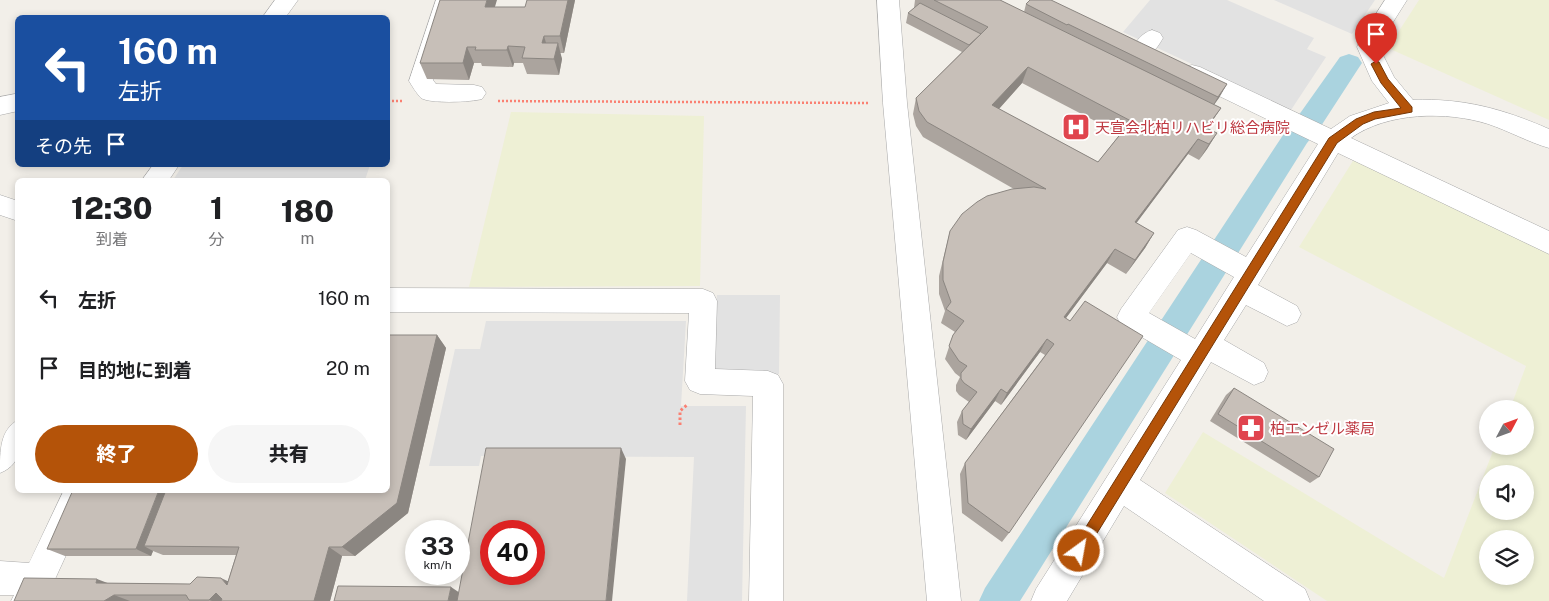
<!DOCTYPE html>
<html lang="ja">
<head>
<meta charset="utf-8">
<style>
	:root { --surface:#fff; --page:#f6f6f6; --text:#202124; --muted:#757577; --accent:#b45309 }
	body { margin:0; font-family:"Public Sans","Noto Sans JP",sans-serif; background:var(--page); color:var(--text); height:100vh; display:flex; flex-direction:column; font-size:19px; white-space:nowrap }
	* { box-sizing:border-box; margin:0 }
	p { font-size:16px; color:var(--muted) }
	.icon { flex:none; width:28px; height:28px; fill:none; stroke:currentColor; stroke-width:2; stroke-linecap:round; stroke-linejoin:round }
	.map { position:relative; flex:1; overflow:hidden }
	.drawer { position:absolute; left:15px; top:178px; width:375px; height:315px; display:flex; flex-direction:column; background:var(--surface); border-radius:8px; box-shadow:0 2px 8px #0003 }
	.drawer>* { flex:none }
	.banner { position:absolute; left:15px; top:15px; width:375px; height:152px; border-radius:8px; box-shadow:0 2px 8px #0003; background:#1a4fa0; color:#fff; overflow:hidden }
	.needle { width:32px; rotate:49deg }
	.tools { position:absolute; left:1479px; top:400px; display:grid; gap:10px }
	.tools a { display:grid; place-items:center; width:55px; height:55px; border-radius:50%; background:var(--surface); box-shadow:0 2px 8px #0003; font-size:25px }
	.speed { position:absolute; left:405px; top:520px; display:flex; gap:10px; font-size:25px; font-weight:700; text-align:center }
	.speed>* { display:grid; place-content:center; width:65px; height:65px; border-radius:50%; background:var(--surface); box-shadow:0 2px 8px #0003; line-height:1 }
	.speed small { font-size:12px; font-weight:400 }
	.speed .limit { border:8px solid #d22; background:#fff; color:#111 }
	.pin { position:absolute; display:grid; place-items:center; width:42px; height:42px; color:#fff; margin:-51px -21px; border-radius:50% 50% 50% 0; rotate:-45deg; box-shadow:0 0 5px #0007 }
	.pin .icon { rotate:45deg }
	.me { position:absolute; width:55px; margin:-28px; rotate:32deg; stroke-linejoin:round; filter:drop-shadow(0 0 4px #0008) }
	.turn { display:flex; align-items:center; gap:18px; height:105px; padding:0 20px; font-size:22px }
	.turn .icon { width:65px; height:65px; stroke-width:2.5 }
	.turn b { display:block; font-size:35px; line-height:42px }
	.then { display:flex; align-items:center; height:48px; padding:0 20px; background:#0003; gap:10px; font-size:19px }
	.eta { display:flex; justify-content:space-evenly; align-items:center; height:85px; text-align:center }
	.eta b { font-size:30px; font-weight:800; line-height:35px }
	.action { display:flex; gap:10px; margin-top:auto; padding:10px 20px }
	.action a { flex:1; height:58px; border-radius:30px; background:var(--accent); color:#fff; font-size:20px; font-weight:800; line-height:58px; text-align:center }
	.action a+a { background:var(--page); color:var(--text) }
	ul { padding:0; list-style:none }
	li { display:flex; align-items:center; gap:15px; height:70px; padding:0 20px }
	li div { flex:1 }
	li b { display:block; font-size:19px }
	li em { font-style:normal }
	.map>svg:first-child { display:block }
	.farmland { fill:#eef0d5; fill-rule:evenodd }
	.parking { fill:#e2e2e2 }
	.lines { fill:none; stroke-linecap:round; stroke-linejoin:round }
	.canal { fill:#aad3df; fill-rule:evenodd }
	.minor-casing { stroke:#a9a9a9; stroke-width:1 }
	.path-far1 { stroke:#fa8072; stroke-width:2.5; stroke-dasharray:2 2; stroke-linecap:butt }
	.path { stroke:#fa8072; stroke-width:3; stroke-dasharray:2.5 2.5; stroke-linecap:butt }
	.minor { fill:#fff; fill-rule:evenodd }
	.wall { fill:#aba49e; fill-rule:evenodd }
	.shaded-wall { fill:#8b8681 }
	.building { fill:#c7bfb8; stroke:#8b8681; fill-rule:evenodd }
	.route { fill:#b45309; stroke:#753606 }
	.labels { text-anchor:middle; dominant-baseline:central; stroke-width:4; stroke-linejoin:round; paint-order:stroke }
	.health-label { font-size:15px; fill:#be3a42; stroke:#fff; text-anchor:start }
</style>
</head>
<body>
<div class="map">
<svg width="1549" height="601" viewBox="0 0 1549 601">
	<rect width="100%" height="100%" fill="#f2efe9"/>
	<g class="farmland">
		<path d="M1419,0H1549V120L1388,48Z"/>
		<path d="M511,112L704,116L700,286L469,287Z"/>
		<path d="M1356,156L1549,248V601H1327L1165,493L1203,432L1444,578L1495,446H1525V409H1510L1526,366L1299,247ZM1488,474H1525V511H1488ZM1488,539H1525V576H1488Z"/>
	</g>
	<g class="parking">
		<path d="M1150,0H1227L1314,38L1307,49L1326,57L1291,110L1123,32Z"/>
		<path d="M1274,0H1375L1352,34Z"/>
		<path d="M183,165H370L365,180H173Z"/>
		<path d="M717,295H780L779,374L721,373L712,369Z"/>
		<path d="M486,321H686L681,406H746L742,601H687L694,457L481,456L479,466H429L455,349H480Z"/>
	</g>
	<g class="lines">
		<path class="canal" d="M1349,54L1358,57L1362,63L1358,69L1321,126L1307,143L1020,601H979L985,588L1287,129L1301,112L1340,57Z"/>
		<defs>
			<g id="minor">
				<path d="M275,0H298L285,18H262Z"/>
				<path d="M436,0H458L433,80L436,84L474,85L482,87L486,93L482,99C472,102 430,104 421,98C417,94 412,86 409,81Z"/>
				<path d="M877,0H899L907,103L961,601H927L883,103Z"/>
				<path d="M1385,0H1407L1383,38L1379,47L1394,77L1413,100C1464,98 1503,109 1549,129V148C1528,142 1509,131 1488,124C1447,111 1387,112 1351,138L1549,231V254L1338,153L1258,285L1297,306L1301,314L1297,322L1287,326L1246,305L1224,340L1264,363L1268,372L1264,381L1254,385L1211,362L1140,480L1305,589L1310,601H1264L1124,506L1067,601H1031L1036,589L1181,360L1121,325L1117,317L1121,309L1178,230L1187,227L1196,230L1246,257L1318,144L1184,79L1181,73L1184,67L1192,65L1200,67L1331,129L1350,116L1389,103L1372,81L1357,47L1361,37ZM1191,253L1234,277L1195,339L1149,313Z"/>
				<path d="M1152,30L1160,33L1163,38C1156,50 1150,59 1135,54L1132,49C1137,40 1142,33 1152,30Z"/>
				<path d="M15,94L18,95V111L0,115V97Z"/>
				<path d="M153,165H179L169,180H142Z"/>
				<path d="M0,195L18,201V221L0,215Z"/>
				<path d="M388,288L703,289L713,293L717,301L715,369L768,371L778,375L783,384V601H749L753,396L700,394L690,390L685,381L689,313L388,312Z"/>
				<path d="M18,420C18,443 25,463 0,473C0,450 0,430 18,420Z"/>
				<path d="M64,490H96L45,601H11L14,595H0V561L29,563Z"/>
			</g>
		</defs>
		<use href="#minor" class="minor-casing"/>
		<g class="path-far1">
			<path d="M388,101H404"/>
			<path d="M498,101L869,103"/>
		</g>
		<path class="path" d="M680,425V411L687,405"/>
		<use href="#minor" class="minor"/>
	</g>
	<g class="wall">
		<path d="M575,0L564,53H560L562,59L559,75L527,74L523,63H514L513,67L482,66L481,63H474L469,80L427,79L420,63L495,7H525Z"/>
		<path d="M915,0H1000L1024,12L1026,4L1227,84L1214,105L1221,108L1207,128L1217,133L1207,149L1199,160L1188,154L1136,223L1154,233L1145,248L1126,274L1107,263L1066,318L1009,533L1002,542L962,513L960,474L965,463L1045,355L1040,352L1001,405L995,401L966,440L958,435L957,422L962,411L969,402L959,395L956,391V385L960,377L955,373L945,359L953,335L955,332L941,323L945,311L939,294V276L950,231L1014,189L923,137L916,126L913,114L916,98L962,52L906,23L908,13L914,8ZM1022,83L1120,134L1098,162L999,109Z"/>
		<path d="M437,335L446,348L408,513L355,556H342L330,601H14L108,583L190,584L228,581L236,555H163L153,551L151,556H65L47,549L388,490Z"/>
		<path d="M1234,388L1319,477L1310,483L1210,421L1226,395Z"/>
	</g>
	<g class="shaded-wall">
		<path d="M487,0H497L490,23L485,7Z"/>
		<path d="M568,0H575L564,53L560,36Z"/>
		<path d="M544,36L549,53L547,59L542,43Z"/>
		<path d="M558,43L562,59L559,75L554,59Z"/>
		<path d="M508,46L514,63L513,67L507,50Z"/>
		<path d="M467,47L474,63L469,80L463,63Z"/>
		<path d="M1028,67L1022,83L988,121L992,105Z"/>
		<path d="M1227,84L1219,98L1210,110L1218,97Z"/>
		<path d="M1221,108L1211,123L1199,139L1206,128Z"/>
		<path d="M1217,133L1207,149L1199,160L1209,144Z"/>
		<path d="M1198,139L1188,154L1126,237L1135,222Z"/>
		<path d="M1154,233L1145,248L1126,274L1135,260Z"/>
		<path d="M1115,249L1107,263L1057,330L1064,317Z"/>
		<path d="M437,335L446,348L408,513L355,556L342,547Z"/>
		<path d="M1047,339L1040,352L1001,405L1007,393Z"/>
		<path d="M1001,389L995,401L966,440L971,429Z"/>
		<path d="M621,448L626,459L612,601H606Z"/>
		<path d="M159,490H177L144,546L153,551L151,556L136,549Z"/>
		<path d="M329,547L342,556L330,601H314Z"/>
		<path d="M221,578L238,586L227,585Z"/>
		<path d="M97,579L118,587L96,583Z"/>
		<path d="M451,587L460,593L458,601H448Z"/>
		<path d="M216,593L233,601H212L209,600Z"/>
		<path d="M114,595L130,601H104Z"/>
	</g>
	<g class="building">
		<path d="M440,0H487L485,7H525L527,0H568L560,36H544L542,43H558L554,59L522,58L525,47L508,46L507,50H475L476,47H467L463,63H420Z"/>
		<path d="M934,0H1000L1221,108L1206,128L1217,133L1209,144L1198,139L1135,222L1154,233L1135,260L1115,249L1064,317L1070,321L1085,301L1143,336L1009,533L968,503L965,463L1054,344L1047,339L1007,393L1001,389L971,429L963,424L962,411L977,392L964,383L961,379V373L967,366L959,361L949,346L953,335L964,321L946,309L951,302L943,280V262L950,231L962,214L977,202L987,196L1012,189L1034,187L1046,189L927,122L919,111L916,98L988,27ZM1028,67L1131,121L1098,162L992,105Z"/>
		<path d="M1030,0H1051L1227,84L1218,97L1068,24L1067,25L1026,4Z"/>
		<path d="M920,3L981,34L969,45L908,13Z"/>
		<path d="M388,335H437L397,503L342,547H329L314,601H221L222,599L216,593L209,600H189L186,595H114L104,601H14L24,578L97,579L96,583L190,584L197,577L221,578L227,585L239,547L144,546L166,490H388Z"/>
		<path d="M1234,388L1334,449L1319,477L1218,414Z"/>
		<path d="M486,448H621L606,601H457ZM491,531H534V574H491Z"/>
		<path d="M73,490H159L136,549H47Z"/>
		<path d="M338,586L451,587L448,601H334Z"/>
	</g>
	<path class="route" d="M1376,61L1379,62L1388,79L1412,107V112L1375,119L1363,124L1337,143L1083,556L1079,558L1074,556L1072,551L1074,546L1329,138L1356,119L1374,112L1401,108L1381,83L1371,64Z"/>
	<defs>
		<symbol id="hospital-square" viewBox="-11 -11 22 22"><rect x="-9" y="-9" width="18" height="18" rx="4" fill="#e0444e" stroke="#fff"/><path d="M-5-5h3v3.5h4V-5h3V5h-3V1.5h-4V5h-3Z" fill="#fff"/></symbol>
		<symbol id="pharmacy-square" viewBox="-11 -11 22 22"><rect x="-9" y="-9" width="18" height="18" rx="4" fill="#e0444e" stroke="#fff"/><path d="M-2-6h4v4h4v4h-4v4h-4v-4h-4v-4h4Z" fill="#fff"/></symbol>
	</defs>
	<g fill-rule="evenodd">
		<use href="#hospital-square" x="1060" y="111" width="32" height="32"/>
		<use href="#pharmacy-square" x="1235" y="412" width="32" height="32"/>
	</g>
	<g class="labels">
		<g class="health-label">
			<text x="1095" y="127">天宣会北柏リハビリ総合病院</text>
			<text x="1270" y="428">柏エンゼル薬局</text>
		</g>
	</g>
</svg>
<div class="tools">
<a><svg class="needle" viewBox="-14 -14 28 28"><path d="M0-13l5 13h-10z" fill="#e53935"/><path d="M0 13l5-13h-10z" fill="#757577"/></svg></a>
<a><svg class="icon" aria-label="sound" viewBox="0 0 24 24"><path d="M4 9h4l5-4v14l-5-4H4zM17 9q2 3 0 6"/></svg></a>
<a><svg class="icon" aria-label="layers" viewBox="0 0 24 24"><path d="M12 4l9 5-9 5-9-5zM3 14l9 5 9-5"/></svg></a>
</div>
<div class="speed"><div>33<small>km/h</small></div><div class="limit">40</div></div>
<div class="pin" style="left:1376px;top:64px;background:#d93025"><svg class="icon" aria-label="arrive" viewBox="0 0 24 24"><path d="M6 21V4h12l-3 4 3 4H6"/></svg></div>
<svg class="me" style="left:1079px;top:551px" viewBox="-20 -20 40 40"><circle r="17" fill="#b45309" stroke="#fff" stroke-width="3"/><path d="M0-11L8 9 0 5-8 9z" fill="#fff"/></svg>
<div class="banner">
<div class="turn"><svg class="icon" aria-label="left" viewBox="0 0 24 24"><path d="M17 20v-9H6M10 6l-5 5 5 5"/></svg><div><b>160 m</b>左折</div></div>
<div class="then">その先<svg class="icon" aria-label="arrive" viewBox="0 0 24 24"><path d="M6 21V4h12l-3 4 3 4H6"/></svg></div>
</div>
<section class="drawer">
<div class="eta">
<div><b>12:30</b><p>到着</p></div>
<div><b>1</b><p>分</p></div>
<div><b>180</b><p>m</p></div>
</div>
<ul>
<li><svg class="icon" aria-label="left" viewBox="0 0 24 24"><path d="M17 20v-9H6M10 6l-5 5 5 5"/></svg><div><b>左折</b></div><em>160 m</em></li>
<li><svg class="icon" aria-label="arrive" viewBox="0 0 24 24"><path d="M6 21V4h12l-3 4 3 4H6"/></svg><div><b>目的地に到着</b></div><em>20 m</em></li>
</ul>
<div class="action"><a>終了</a><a>共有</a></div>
</section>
</div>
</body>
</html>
